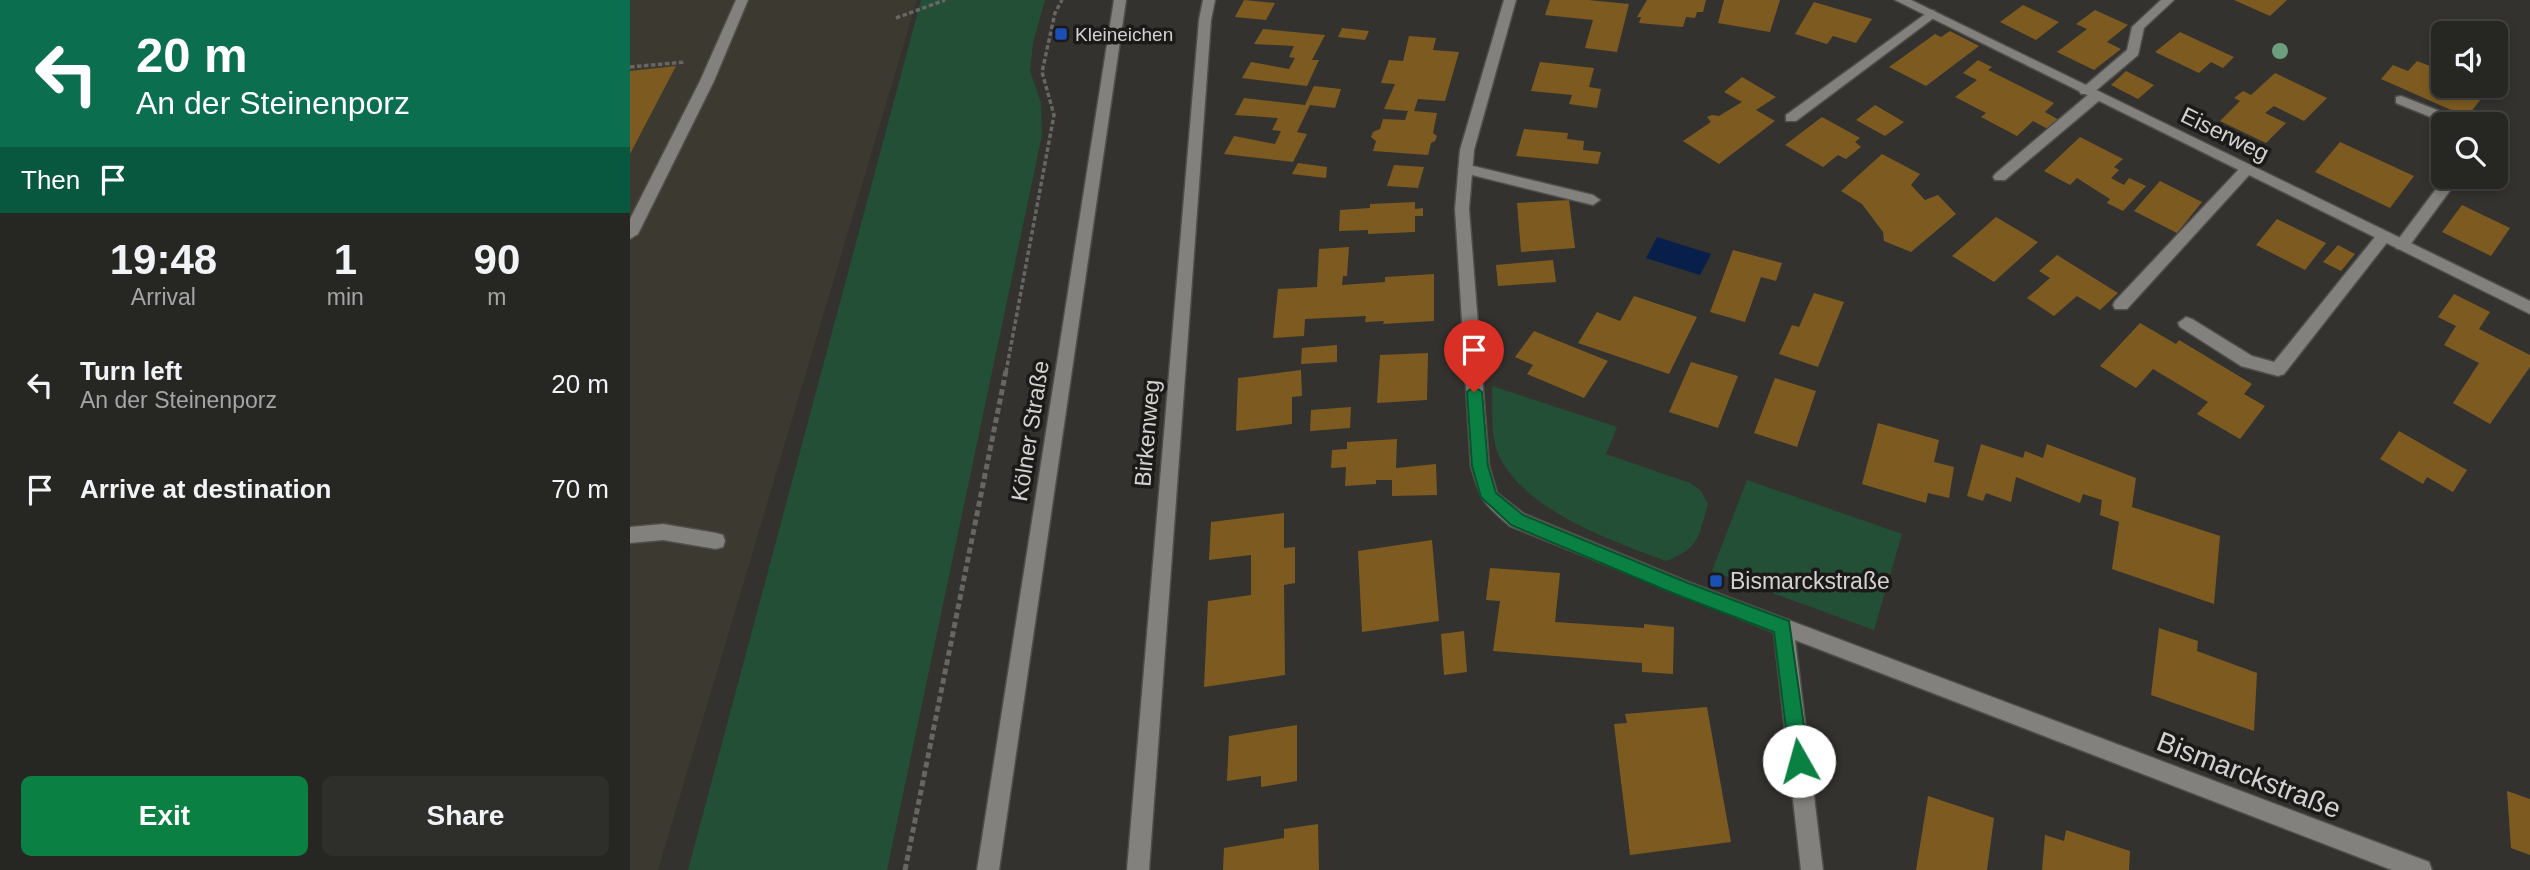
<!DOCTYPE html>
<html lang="en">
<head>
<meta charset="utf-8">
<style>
	:root { --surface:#262623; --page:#2e2e2b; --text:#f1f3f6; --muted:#a4a5a6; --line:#424341; --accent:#0b8043 }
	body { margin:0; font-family:Arial,sans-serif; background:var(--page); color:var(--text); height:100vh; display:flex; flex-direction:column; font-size:26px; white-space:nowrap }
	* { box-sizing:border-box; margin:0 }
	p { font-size:23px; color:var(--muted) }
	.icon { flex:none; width:38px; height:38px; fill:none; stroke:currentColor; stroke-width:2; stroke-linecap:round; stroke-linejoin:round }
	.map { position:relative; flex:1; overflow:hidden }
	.sheet { display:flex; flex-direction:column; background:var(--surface); width:630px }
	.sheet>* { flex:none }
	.hud { background:#0b6e4f; color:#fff; overflow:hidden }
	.tools { position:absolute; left:1801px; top:21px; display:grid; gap:14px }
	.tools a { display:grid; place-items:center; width:77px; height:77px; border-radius:10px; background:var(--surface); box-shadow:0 4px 10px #0003,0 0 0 2px var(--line); font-size:35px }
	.pin { position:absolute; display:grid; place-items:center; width:60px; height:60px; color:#fff; margin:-72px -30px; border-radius:50% 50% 50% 0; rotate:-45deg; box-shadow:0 0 7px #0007 }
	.pin .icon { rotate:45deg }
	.me { position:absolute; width:77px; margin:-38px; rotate:353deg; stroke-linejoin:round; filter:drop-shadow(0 0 5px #0008) }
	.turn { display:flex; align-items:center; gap:24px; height:147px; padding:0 21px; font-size:32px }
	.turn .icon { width:91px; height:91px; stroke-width:2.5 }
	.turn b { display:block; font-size:49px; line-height:60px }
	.then { display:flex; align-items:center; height:66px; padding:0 21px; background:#0003; gap:14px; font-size:26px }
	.eta { display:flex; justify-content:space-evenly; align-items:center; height:119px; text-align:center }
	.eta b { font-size:42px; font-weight:800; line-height:49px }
	.button { display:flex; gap:14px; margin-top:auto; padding:14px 21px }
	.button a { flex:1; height:80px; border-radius:10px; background:var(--accent); color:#fff; font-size:28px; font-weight:800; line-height:80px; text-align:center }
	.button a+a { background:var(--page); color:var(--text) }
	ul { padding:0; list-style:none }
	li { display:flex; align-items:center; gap:21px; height:105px; padding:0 21px }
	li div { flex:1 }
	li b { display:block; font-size:26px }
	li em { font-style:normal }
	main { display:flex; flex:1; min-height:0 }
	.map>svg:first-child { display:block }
	.built { fill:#3c3930 }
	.green { fill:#244f37 }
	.water { fill:#081e4b }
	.building { fill:#7d5b20 }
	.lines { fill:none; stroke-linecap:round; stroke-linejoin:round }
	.lane-casing { stroke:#4f4e4b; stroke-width:3 }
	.street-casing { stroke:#4f4e4b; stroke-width:3 }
	.secondary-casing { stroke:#4f4e4b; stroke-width:3 }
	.path-far1 { stroke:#676663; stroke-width:3.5; stroke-dasharray:4.5 2.5; stroke-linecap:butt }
	.path { stroke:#676663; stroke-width:5; stroke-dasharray:6 3.5; stroke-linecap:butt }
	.lane { fill:#82817d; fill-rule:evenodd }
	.street { fill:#82817d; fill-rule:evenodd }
	.secondary { fill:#82817d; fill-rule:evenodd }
	.tree { fill:#6d9f7f }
	.route { fill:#0b8043; stroke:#07532c; stroke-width:2 }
	.transit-dot { fill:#1a4fb4; stroke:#1b1a18; stroke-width:2.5 }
	.labels { text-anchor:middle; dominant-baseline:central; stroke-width:7; stroke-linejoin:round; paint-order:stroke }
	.far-poi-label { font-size:19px; fill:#d3d2d0; stroke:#1b1a18; text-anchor:start }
	.street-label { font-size:23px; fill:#d3d2d0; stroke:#1b1a18 }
	.poi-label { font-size:23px; fill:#d3d2d0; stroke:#1b1a18; text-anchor:start }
	.near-street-label { font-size:28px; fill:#d3d2d0; stroke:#1b1a18 }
</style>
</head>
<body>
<main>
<section class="sheet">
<div class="hud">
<div class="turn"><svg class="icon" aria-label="left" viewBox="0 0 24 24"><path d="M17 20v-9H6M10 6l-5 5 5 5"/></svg><div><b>20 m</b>An der Steinenporz</div></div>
<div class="then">Then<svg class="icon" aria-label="arrive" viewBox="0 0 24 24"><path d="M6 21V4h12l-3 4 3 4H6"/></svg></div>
</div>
<div class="eta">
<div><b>19:48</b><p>Arrival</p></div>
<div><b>1</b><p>min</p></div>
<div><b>90</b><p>m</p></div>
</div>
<ul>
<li><svg class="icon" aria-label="left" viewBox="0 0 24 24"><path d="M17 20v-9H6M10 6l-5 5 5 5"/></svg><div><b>Turn left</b><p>An der Steinenporz</p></div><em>20 m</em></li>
<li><svg class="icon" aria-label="arrive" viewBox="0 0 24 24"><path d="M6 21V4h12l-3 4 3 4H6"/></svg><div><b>Arrive at destination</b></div><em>70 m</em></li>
</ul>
<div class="button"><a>Exit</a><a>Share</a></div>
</section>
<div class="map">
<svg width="1900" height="870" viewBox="0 0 1900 870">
	<rect width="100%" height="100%" fill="#33322f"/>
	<path class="built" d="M0,0H287L28,870H0Z"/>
	<g class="green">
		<path d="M291,0H415L403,43L400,71L411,103L412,135L257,870H58Z"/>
		<path d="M862,386L987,427L976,454L1060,483L1071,491L1078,504C1068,537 1070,548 1036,561C982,541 896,511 869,456C860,436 863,407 862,386Z"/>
		<path d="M1117,480L1272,534L1244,630L1082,571Z"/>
	</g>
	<path class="water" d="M1027,237L1081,254L1070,275L1016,258Z"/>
	<g class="building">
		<path d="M614,0L645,3L636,20L605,17Z"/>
		<path d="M920,0H958L999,4L987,52L955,48L963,20L915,15Z"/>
		<path d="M1017,0H1076L1073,12H1067L1065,18L1056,17L1053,27L1009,23L1011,17H1007Z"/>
		<path d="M1094,0H1150L1140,32L1088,23Z"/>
		<path d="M1604,0H1657L1640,16Z"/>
		<path d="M1184,2L1242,19L1226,43L1203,36L1197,44L1165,34Z"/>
		<path d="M1393,5L1429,22L1406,40L1370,22Z"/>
		<path d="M1465,10L1498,25L1477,42L1491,49L1464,70L1427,52L1457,29L1446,24Z"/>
		<path d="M712,28L739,31L735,40L708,37Z"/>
		<path d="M633,29L695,35L682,60H689L677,86L612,78L621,62L659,69L665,58L659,57L664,46L624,44Z"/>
		<path d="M1320,31L1349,46L1296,86L1259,67L1305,34L1311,37Z"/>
		<path d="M1550,32L1593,52L1604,57L1593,68L1581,62L1569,73L1525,52Z"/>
		<path d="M779,36L806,38L803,50L829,52L815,101L788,99L784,111L807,113L803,133L807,136L805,141L801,143L798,155L743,151L746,141L741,137L743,132L750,129L753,119L775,120L778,111L754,109L765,84L751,83L759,60L773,61Z"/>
		<path d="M1348,60L1362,67L1358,70L1424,103L1415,112L1429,120L1418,129L1403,121L1387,136L1351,117L1356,113L1325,97L1347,80L1333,73Z"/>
		<path d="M1787,61L1813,71V86H1847L1858,90L1837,117L1751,79L1763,65L1778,71Z"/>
		<path d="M910,62L964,68L959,87L971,89L967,108L939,104L942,95L901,91Z"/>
		<path d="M46,66L0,154V71Z"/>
		<path d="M1496,71L1524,85L1508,99L1481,85Z"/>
		<path d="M1645,73L1697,98L1674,121L1644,106L1635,113L1656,123L1636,143L1590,121L1610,101L1604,98L1613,91L1621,95Z"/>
		<path d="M1112,77L1146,97L1126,110L1145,121L1089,164L1053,141L1081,122L1077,117L1082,115L1089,116L1112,102L1094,92Z"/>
		<path d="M684,86L711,89L705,108L680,105L667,132L677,134L663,162L594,154L604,136L645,144L651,131L642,130L648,118L605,115L614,98L675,105Z"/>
		<path d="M1245,105L1274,122L1255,136L1226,120Z"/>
		<path d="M1192,117L1230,138L1225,142L1231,147L1216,159L1208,155L1193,167L1155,145Z"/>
		<path d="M894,129L938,133L937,139L954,141L953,150L971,152L968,164L886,156Z"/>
		<path d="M1450,137L1493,159L1484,167L1489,170L1481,178L1494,185L1499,178L1516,186L1493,211L1477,203L1480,199L1447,178L1440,185L1414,171Z"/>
		<path d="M1710,142L1784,176L1760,208L1685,172Z"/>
		<path d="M1252,154L1290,174L1281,185L1295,200L1308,195L1326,214L1281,252L1254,241L1253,232L1232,204L1211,191Z"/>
		<path d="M668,163L697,167L696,178L662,174Z"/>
		<path d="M764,165L794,167L788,188L757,186Z"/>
		<path d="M1530,181L1572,202L1547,233L1504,211Z"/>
		<path d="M939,200L945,248L891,252L887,203Z"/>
		<path d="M785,202V209L793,208V216H785V232L738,234V230L709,231L710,210L740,208V204Z"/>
		<path d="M1832,205L1880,228L1861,256L1812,232Z"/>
		<path d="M1366,217L1408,242L1364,282L1322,256Z"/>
		<path d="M1647,219L1696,243L1675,270L1626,245Z"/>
		<path d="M1708,245L1725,254L1711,271L1693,262Z"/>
		<path d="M719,247L717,276H713L712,285L755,282V277L804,274V321L753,324L754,321L735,322L736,316L675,319L674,336L643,338L648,289L687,287L689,249Z"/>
		<path d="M1103,250L1152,263L1146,281L1131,277L1115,322L1080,312Z"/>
		<path d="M1427,255L1488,293L1470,310L1447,296L1424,316L1397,298L1420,278L1409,271Z"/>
		<path d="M923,260L926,282L868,286L866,265Z"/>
		<path d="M1184,293L1214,302L1188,367L1149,354L1162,325L1169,327Z"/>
		<path d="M1824,294L1860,312L1849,329L1900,355V367L1860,424L1823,403L1849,363L1814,345L1826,326L1808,317Z"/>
		<path d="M1004,296L1067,317L1039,374L948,343L967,312L990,321Z"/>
		<path d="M1510,323L1546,344L1549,340L1622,384L1614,394L1635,406L1610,439L1567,414L1578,402L1523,369L1506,388L1470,366Z"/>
		<path d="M904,331L978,361L954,398L897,374L903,365L885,357Z"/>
		<path d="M707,345V362L671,364L672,348Z"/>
		<path d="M798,353L797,400L747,403L750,355Z"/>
		<path d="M1061,362L1108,376L1088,428L1039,412Z"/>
		<path d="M671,370L672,396L662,397V424L606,431L608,378Z"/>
		<path d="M1145,378L1186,391L1167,447L1124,433Z"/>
		<path d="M721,407L720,428L680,431L681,410Z"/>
		<path d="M1248,423L1309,440L1304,462L1324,467L1319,498L1298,493L1296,503L1232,484Z"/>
		<path d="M1769,431L1837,470L1823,492L1797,477L1793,484L1750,459Z"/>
		<path d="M767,439L766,468L806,464L807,495L762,496V480H746V484L715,486L716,467L701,468L702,450L717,449V442Z"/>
		<path d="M1351,444L1393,458L1395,451L1413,458L1417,444L1506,478L1502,507L1590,536L1584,604L1482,569L1489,522L1470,515L1472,500L1453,494L1450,503L1386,477L1381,502L1356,493L1353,501L1337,496Z"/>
		<path d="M654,513V548L665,547V583L654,585L655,675L574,687L578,601L621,595V555L579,560L581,522Z"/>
		<path d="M802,540L809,621L732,632L728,551Z"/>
		<path d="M860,568L930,573L925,622L1014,628V624L1044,627L1043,674L1012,672V663L863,651L870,601L856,600Z"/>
		<path d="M1529,628L1568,641L1567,651L1627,673L1624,731L1521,695Z"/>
		<path d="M834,631L837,672L814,675L811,634Z"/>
		<path d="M1077,707L1101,842L1000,855L984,724L997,723L995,714Z"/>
		<path d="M667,725V781L631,787V776L597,781L599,736Z"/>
		<path d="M1877,791L1900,799V855L1881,848Z"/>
		<path d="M1298,796L1364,818L1357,870H1286Z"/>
		<path d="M688,824L689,870H593L594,848L654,838V829Z"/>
		<path d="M1436,830L1500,851L1499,870H1412L1415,835L1434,841Z"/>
	</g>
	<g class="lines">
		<defs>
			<g id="lane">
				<path d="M106,0H118L84,81L8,234L0,239V219L70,81Z"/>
				<path d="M1531,0H1544L1514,28L1508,55L1463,93H1471V99L1375,180H1365L1363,177L1365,174L1459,94H1451L1449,91L1497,50L1502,27Z"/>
				<path d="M1301,10L1305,11V17L1166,121H1156V115Z"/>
				<path d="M1771,96L1835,121L1837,124H1818L1766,103V97Z"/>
				<path d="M835,164L963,195L970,200L963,205L830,172L828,169L830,166Z"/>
				<path d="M1616,165L1623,170L1621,173L1497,309H1485L1483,305L1485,301L1611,167Z"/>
				<path d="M1815,177H1830L1777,249H1767L1764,245Z"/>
				<path d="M1754,231L1762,236L1759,240L1654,374L1648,376L1611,366L1550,327L1548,323L1556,317L1562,319L1622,356L1644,362L1749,232Z"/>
				<path d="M33,524L86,533L93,535L95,541L93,547L86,549L33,540L0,543V527Z"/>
			</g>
			<g id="street">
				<path d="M573,0H585L581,20L519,870H497L569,20Z"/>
				<path d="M874,0H886L844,150L839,209L859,466L867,493L894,514L1058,582L1791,859L1799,862L1802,870H1762L1165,640L1193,870H1171L1144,632L880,526C853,503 851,501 841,466L825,209L830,150Z"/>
				<path d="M1265,0H1281L1900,301V314Z"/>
			</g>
			<path id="secondary" d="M484,0H496L369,870H347Z"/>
		</defs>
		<use href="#lane" class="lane-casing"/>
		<use href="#street" class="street-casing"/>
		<use href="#secondary" class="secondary-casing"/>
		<g class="path-far1">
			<path d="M266,18L315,0"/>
			<path d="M0,67L55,62"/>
			<path d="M376,372L424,115L412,72L425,13L432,0"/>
		</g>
		<path class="path" d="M275,870L376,371"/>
		<use href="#lane" class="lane"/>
		<use href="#street" class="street"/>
		<use href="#secondary" class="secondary"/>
	</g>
	<circle class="tree" cx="1650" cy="51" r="8"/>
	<path class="route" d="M844,386L852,392L858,466L866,493L893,515L1058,583L1159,621L1179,761L1176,768L1169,771L1163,768L1160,761L1144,632L1045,594L881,525L851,497L842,466L837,392Z"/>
	<g class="transit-dot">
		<rect x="424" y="27" width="14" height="14" rx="3.5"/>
		<rect x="1079" y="574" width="14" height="14" rx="3.5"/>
	</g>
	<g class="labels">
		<g class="far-poi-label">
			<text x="445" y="34">Kleineichen</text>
		</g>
		<g class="street-label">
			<text transform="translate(1595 134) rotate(26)">Eiserweg</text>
			<text transform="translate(400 431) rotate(-81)">Kölner Straße</text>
			<text transform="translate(517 433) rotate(-85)">Birkenweg</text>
		</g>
		<g class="poi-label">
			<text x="1100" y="581">Bismarckstraße</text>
		</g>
		<g class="near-street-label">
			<text transform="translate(1619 775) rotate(21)">Bismarckstraße</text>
		</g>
	</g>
</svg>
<div class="tools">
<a><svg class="icon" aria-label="sound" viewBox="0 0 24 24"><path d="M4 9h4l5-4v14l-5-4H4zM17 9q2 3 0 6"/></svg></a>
<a><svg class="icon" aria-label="search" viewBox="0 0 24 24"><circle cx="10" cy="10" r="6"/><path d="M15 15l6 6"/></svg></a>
</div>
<div class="pin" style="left:844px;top:392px;background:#d93025"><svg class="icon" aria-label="arrive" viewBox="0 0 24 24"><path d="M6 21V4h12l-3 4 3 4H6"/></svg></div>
<svg class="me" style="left:1169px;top:761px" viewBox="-20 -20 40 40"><circle r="19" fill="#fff"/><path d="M0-13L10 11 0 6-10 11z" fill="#0b8043"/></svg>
</div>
</main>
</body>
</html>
